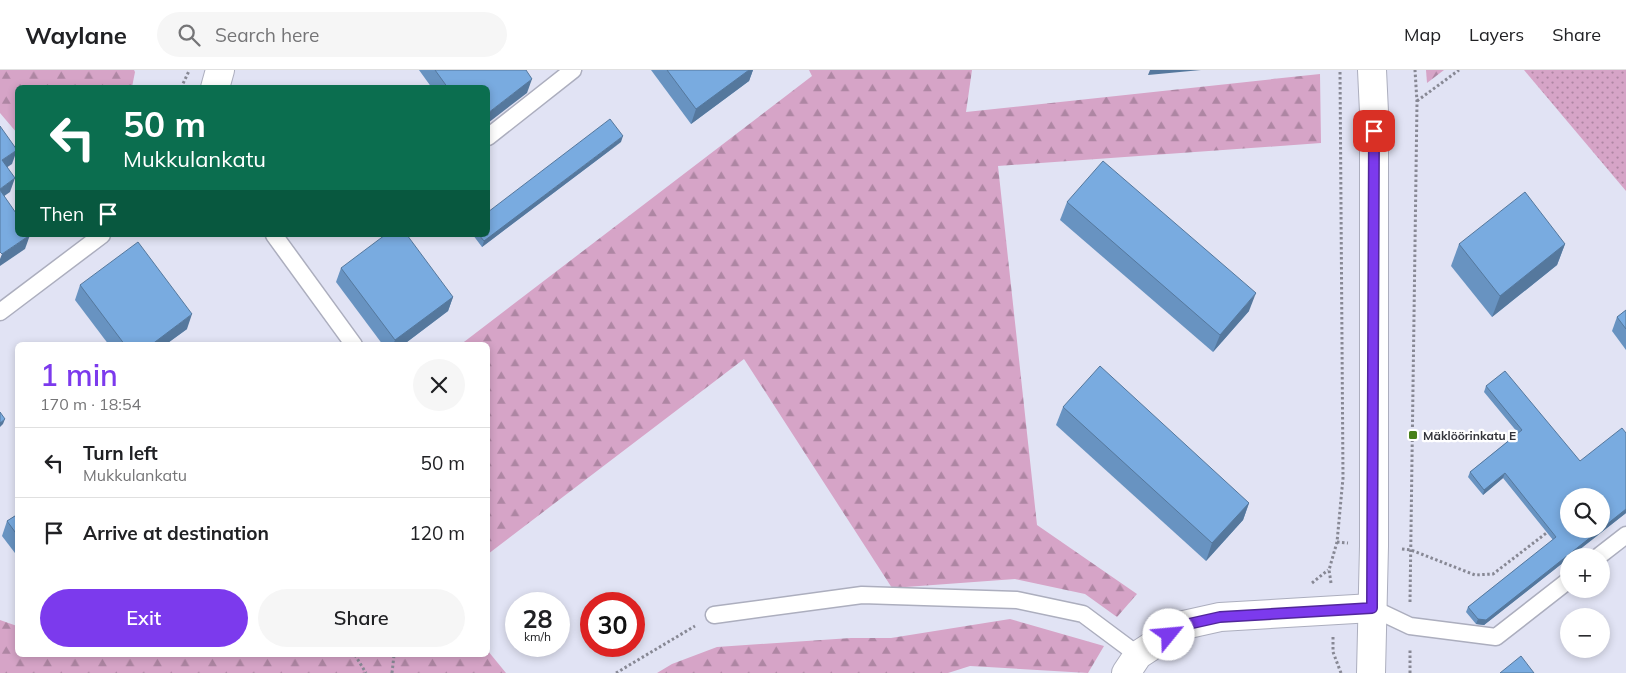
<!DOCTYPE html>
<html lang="en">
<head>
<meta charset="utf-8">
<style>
	:root { --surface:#fff; --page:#f6f6f6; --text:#202124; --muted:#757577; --line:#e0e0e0; --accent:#7c3aed }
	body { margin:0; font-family:Mulish,sans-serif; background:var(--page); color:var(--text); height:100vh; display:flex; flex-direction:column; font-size:19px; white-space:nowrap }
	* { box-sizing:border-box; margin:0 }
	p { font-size:16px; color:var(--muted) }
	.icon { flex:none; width:28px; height:28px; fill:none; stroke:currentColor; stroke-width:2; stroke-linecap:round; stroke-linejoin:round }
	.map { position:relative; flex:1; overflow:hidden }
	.panel { position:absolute; left:15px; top:272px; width:475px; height:315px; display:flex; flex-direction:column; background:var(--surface); border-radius:8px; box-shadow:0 2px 8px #0003 }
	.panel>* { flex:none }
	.hud { position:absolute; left:15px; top:15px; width:475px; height:152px; border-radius:8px; box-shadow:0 2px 8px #0003; background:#0b6e4f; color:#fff; overflow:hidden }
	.tools { position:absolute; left:1560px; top:418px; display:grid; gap:10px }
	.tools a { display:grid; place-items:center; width:50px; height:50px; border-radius:50%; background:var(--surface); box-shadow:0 2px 8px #0003; font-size:25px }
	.speed { position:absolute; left:505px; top:522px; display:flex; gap:10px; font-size:25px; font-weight:700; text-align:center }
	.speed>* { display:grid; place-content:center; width:65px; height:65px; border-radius:50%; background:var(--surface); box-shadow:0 2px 8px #0003; line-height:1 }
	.speed small { font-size:12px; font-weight:400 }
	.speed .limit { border:8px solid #d22; background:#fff; color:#111 }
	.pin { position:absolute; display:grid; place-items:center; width:42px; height:42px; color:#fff; margin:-21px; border-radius:10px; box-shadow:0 2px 8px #0006 }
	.me { position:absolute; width:55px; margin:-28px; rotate:62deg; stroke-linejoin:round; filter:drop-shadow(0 0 4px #0008) }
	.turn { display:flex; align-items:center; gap:18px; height:105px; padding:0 25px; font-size:22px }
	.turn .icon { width:65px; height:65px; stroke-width:2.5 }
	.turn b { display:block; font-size:35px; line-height:42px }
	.then { display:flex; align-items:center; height:48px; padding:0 25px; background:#0003; gap:10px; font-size:19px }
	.round { display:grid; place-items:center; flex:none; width:52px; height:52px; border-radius:26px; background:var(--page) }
	.summary { display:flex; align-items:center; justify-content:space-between; height:85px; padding:0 25px }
	h1 { font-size:30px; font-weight:600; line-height:38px; color:var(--accent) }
	.primary-button { display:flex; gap:10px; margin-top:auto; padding:10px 25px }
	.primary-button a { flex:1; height:58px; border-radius:30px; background:var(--accent); color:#fff; font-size:20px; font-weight:600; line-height:58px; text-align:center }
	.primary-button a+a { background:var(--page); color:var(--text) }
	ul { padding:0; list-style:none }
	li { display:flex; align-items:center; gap:15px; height:70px; padding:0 25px; border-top:1px solid var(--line) }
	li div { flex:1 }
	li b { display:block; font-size:19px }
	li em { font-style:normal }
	header { display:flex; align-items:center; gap:30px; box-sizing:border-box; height:70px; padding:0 25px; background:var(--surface); border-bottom:1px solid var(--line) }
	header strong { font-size:24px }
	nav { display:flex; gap:28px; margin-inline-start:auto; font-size:18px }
	.search { width:350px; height:45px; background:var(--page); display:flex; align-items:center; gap:12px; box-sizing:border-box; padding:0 18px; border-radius:28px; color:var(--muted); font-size:19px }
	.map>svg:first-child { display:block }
	.forest { fill:url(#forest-firs) }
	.park { fill:url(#park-dots) }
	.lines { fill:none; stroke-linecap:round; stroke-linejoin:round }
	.service-casing { stroke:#acaebe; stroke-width:19 }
	.minor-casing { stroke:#acaebe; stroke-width:30 }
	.tertiary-casing { stroke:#acaebe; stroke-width:30 }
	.path { stroke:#878894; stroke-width:3; stroke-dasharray:2.5 2.5; stroke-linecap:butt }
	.service { stroke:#fff; stroke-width:16 }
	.minor { stroke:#fff; stroke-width:28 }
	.tertiary { stroke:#fff; stroke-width:28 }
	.wall { fill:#6893c1 }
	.shaded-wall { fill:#55789d }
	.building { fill:#79abe0; stroke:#55789d }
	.route-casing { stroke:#51269a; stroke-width:12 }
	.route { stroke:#7c3aed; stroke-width:9 }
	.poi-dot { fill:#478019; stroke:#fff; stroke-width:2 }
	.labels { text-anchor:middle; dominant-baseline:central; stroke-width:4.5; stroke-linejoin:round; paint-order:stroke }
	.poi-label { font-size:12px; font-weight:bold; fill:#33343b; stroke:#fff; text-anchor:start }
</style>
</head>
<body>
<header>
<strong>Waylane</strong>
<div class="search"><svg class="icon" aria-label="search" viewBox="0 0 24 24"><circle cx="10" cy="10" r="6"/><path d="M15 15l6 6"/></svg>Search here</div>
<nav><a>Map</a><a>Layers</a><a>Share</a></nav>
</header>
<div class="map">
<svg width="1626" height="603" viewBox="0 0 1626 603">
	<defs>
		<pattern id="forest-firs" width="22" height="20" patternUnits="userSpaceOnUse" patternTransform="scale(1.25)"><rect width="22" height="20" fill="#d6a4c7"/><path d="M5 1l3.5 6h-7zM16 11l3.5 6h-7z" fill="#ae86a3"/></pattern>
		<pattern id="park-dots" width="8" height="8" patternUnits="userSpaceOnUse" patternTransform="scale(1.25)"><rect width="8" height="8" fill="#d6a4c7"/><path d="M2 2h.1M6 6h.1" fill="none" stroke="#ae86a3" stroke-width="1.8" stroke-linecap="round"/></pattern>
	</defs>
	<rect width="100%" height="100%" fill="#e1e3f4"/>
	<g class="forest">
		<path d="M0,0H134L135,2L132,17L18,18L17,63L0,43Z"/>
		<path d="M809,0H972L966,42L1320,4L1321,73L998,96L1037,455L1137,524L1117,547L1085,524L1015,509L892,518L744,289L488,484V275H460L812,6Z"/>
		<path d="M1426,0H1444L1427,13Z"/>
		<path d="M1010,549L1104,576L1088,603L970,596L948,603H657L672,594L717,577L851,568H891Z"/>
		<path d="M0,550L17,556L18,585H488V581L506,603H0Z"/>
	</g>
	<path class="park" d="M1524,0H1626V121Z"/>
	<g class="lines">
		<defs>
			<g id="service">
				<path d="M488,67L573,0"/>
				<path d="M274,165L354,275"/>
				<path d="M0,242L102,165"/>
				<path d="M1599,486L1626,465"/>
				<path d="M1372,538L1410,556L1496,567L1569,510"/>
				<path d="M714,545L862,525L1017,530L1083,544L1138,585"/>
			</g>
			<g id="minor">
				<path d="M215,18L220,0"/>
				<path d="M1126,603L1138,585L1184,555L1220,547L1372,538"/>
			</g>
			<path id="tertiary" d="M1371,603L1374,476V42L1372,0"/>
		</defs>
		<use href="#service" class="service-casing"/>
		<use href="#minor" class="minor-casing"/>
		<use href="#tertiary" class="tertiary-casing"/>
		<g class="path">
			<path d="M181,18L189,1"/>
			<path d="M1417,31L1459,0"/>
			<path d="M1337,472L1348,473"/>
			<path d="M1402,479L1411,480L1475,505L1493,504L1549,461"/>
			<path d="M1312,513L1328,500"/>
			<path d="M1331,513L1329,500L1337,472L1343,408L1340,0"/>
			<path d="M1410,532L1417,32L1415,0"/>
			<path d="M1333,567V582L1341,603"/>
			<path d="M355,585L366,603"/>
			<path d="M392,603L394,585"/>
			<path d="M616,603L695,556"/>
			<path d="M1410,603V578"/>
		</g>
		<use href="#service" class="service"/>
		<use href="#minor" class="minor"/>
		<use href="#tertiary" class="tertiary"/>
	</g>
	<g class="wall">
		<path d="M419,0H526L527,23L488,18H432Z"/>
		<path d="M651,0H753L749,11L691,54Z"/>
		<path d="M621,72L482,177L473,165H488Z"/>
		<path d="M1067,132L1249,241L1213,282L1060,150Z"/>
		<path d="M1459,174H1565L1557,195L1492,247L1451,196Z"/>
		<path d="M341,198L453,227L448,241L403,275H383L336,212Z"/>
		<path d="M80,215L187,259L165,275H109L75,230Z"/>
		<path d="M1626,240V280L1612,261L1617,247Z"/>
		<path d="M1486,316L1580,391L1626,443L1484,555L1476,554L1466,542L1468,537L1553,470L1503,408L1483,425L1468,407L1470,402L1518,363L1484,322Z"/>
		<path d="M1063,337L1249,433L1243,450L1206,491L1056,355Z"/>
		<path d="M18,444V487L2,466L7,451Z"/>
	</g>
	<g class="shaded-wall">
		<path d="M749,0H753L749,11L691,54L696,39Z"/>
		<path d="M1150,0H1201L1148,5Z"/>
		<path d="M532,9L527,23L488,53V43Z"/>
		<path d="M623,66L621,72L482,177L484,171Z"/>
		<path d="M17,80L12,94L0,102L2,90Z"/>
		<path d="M15,108L10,122L0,129V119Z"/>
		<path d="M30,165L25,179L0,196V189L2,184Z"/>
		<path d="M1565,174L1557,195L1492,247L1500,226Z"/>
		<path d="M1256,223L1249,241L1213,282L1220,265Z"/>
		<path d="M453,227L448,241L403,275H393L395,270Z"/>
		<path d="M192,244L187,259L165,275H151Z"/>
		<path d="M5,349L3,354L0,357V353Z"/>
		<path d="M1505,403L1503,408L1483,425L1484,420Z"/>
		<path d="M1249,433L1243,450L1206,491L1212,473Z"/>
		<path d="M1626,439V443L1571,486H1569V488L1484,555L1476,554L1478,549Z"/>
	</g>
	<g class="building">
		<path d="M435,0H526L532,9L488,43V18H448Z"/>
		<path d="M667,0H749L696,39Z"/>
		<path d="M610,49L623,66L484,171L479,165H488V142Z"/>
		<path d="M0,56L17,80L2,90L15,108L0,119Z"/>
		<path d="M1103,91L1256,223L1220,265L1067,132Z"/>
		<path d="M0,120L18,146V165H30L2,184L0,182Z"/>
		<path d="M1525,122L1565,174L1500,226L1459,174Z"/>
		<path d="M385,165H407L453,227L395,270L341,198Z"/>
		<path d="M138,172L192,244L151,275H125L80,215Z"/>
		<path d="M1626,240V259L1617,247Z"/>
		<path d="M1100,296L1249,433L1212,473L1063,337Z"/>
		<path d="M1505,301L1580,391L1622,358L1626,363V439L1601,459V426H1569V459H1601L1486,550L1478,549L1468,537L1556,467L1505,403L1484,420L1470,402L1522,360L1486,316Z"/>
		<path d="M0,342L5,349L0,353Z"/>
		<path d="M18,444V466L7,451Z"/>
		<path d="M1521,586L1534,603H1500Z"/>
	</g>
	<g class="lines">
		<defs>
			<path id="route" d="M1169,565L1184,555L1220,547L1372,538L1374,61"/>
		</defs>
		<use href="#route" class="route-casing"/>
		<use href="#route" class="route"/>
	</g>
	<rect class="poi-dot" x="1408" y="360" width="10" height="10" rx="2.5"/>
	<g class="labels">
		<g class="poi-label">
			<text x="1423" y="365">Mäklöörinkatu E</text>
		</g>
	</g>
</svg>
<div class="tools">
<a><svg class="icon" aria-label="search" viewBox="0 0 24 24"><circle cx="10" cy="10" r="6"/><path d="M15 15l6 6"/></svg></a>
<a>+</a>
<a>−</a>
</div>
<div class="speed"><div>28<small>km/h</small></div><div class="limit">30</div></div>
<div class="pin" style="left:1374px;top:61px;background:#d93025"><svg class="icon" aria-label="arrive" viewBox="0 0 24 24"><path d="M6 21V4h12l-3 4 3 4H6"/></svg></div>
<svg class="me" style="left:1169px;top:565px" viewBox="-20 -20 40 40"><circle r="19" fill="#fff"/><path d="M0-13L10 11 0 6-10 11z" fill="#7c3aed"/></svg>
<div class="hud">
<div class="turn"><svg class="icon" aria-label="left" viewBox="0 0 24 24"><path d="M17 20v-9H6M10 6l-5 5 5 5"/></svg><div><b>50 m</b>Mukkulankatu</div></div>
<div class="then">Then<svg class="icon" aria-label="arrive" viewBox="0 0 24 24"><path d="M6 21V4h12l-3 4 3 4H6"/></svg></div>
</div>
<section class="panel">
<div class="summary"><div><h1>1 min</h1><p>170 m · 18:54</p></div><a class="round"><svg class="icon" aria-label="close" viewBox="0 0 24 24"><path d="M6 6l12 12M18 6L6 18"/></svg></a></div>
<ul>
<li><svg class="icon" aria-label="left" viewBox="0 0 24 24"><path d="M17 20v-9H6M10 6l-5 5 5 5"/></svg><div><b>Turn left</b><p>Mukkulankatu</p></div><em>50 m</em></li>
<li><svg class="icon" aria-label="arrive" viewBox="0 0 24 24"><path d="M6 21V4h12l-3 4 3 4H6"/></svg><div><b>Arrive at destination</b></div><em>120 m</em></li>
</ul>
<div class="primary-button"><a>Exit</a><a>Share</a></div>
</section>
</div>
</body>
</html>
